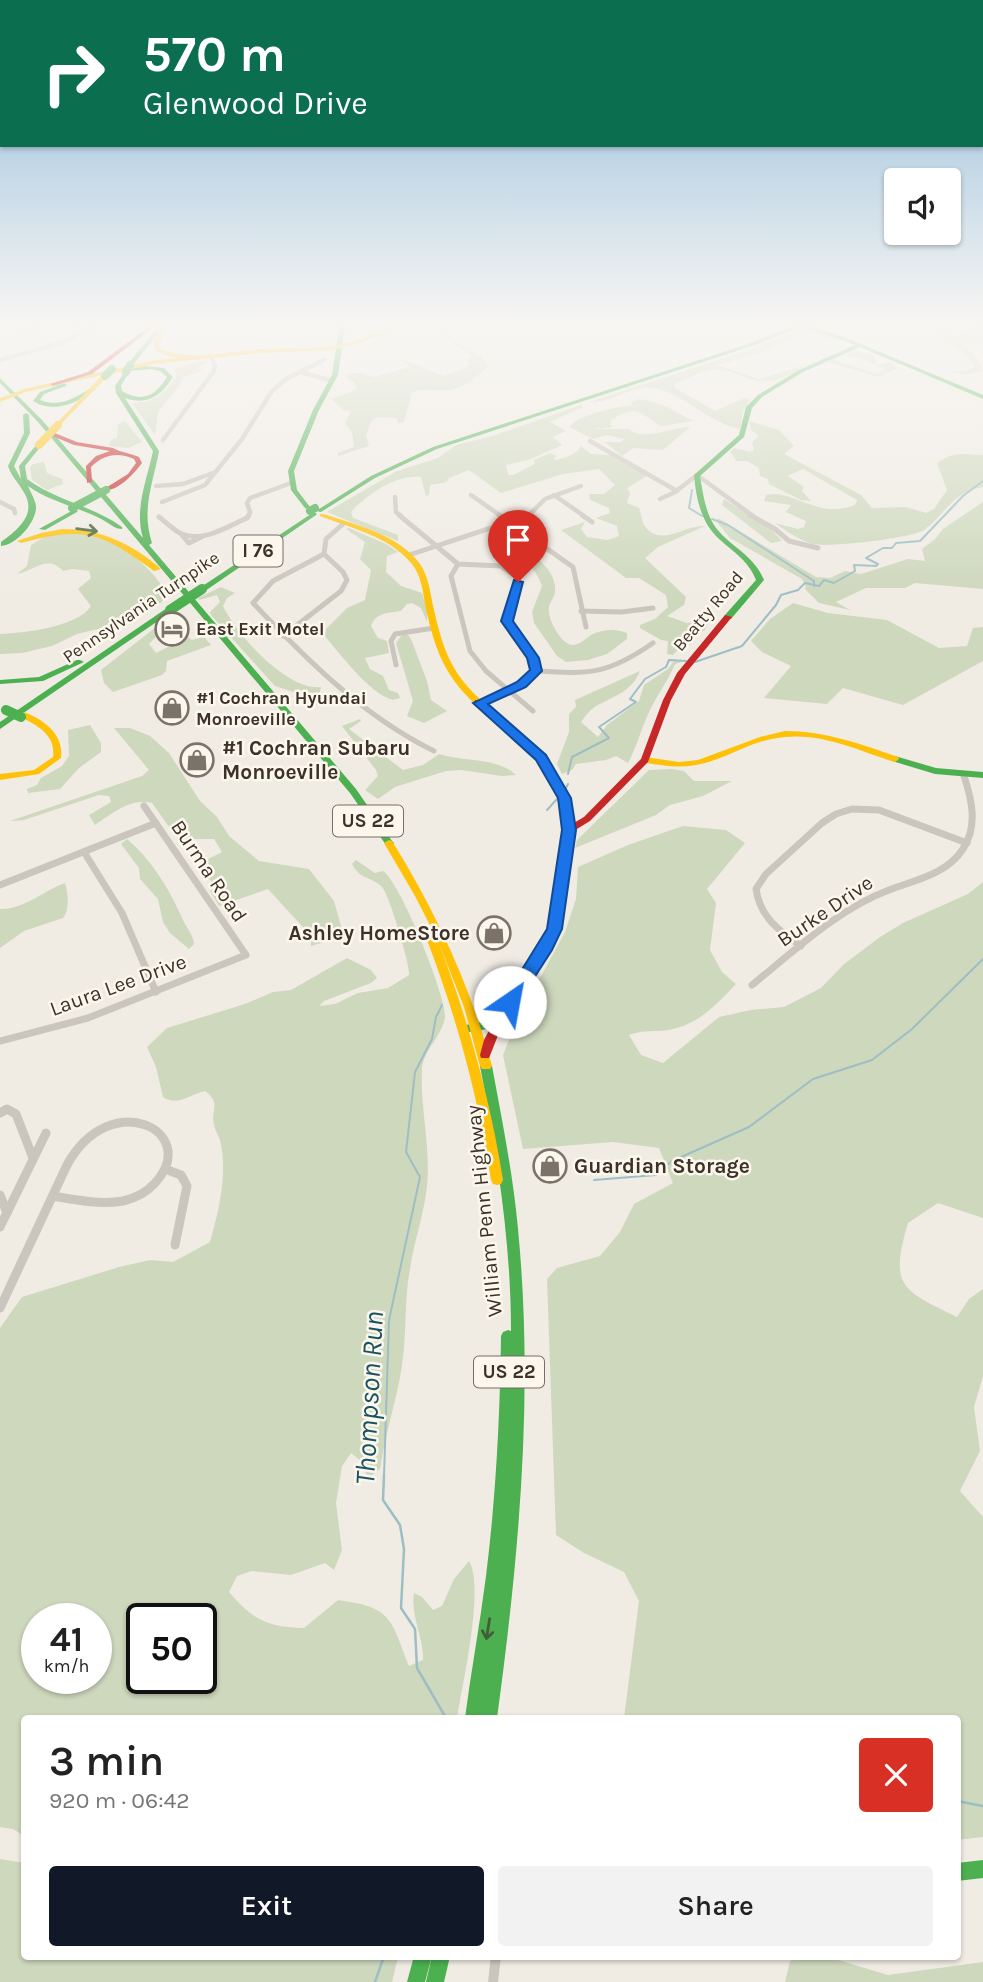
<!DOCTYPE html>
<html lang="en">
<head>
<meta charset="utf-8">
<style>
	:root { --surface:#fff; --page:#f2f2f2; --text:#222; --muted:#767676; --accent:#111827 }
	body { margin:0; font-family:Karla,sans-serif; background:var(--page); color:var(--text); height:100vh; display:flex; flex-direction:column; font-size:26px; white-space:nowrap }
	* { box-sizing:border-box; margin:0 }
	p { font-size:23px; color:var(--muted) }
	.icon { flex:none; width:38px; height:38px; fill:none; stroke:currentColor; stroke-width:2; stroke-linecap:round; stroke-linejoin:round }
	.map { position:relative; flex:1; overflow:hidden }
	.drawer { position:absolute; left:21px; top:1715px; width:940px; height:245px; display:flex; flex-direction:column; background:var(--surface); border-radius:7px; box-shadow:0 2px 5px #0004 }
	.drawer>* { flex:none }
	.top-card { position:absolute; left:0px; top:0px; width:984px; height:147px; box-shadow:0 2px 5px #0004; background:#0b6e4f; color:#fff; overflow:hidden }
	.tools { position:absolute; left:884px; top:168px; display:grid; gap:14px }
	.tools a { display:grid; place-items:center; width:77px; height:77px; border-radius:7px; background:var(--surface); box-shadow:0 2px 5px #0004; font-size:35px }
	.speed { position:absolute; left:21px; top:1603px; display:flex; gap:14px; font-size:35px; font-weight:700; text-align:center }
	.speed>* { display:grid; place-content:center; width:91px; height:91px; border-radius:50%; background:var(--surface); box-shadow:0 2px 5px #0004; line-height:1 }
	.speed small { font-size:18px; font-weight:400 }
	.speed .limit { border:4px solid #111; border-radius:10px; background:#fff; color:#111 }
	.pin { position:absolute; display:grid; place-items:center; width:60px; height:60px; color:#fff; margin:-72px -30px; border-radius:50% 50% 50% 0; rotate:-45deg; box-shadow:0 0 7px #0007 }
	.pin .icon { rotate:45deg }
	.me { position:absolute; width:77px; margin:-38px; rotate:33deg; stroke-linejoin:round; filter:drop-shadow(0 0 5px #0008) }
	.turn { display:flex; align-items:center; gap:24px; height:147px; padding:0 28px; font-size:32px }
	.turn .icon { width:91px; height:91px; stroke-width:2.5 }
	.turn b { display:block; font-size:49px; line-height:60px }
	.round { display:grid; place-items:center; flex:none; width:74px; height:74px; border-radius:7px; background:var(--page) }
	.overview { display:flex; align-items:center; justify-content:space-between; height:119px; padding:0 28px }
	h1 { font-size:42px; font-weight:600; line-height:52px }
	.button { display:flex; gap:14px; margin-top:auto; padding:14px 28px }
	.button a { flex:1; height:80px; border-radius:7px; background:var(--accent); color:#fff; font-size:28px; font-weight:600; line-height:80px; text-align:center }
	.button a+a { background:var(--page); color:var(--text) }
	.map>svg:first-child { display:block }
	.green { fill:#ced8bd; fill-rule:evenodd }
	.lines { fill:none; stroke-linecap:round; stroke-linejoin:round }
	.stream-far1 { stroke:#9dbec4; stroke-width:2 }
	.stream { stroke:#9dbec4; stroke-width:2.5 }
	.street-far4 { stroke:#cac5bd; stroke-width:4.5 }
	.street-far3 { stroke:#cac5bd; stroke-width:5 }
	.street-far2 { stroke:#cac5bd; stroke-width:7 }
	.street-far1 { stroke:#cac5bd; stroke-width:9 }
	.street { stroke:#cac5bd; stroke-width:10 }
	.fast { fill:#4caf50; fill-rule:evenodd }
	.slow { fill:#ffc107; fill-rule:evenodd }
	.jam { fill:#c62828; fill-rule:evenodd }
	.fast-bridge-far1 { stroke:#4caf50; stroke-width:8 }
	.fast-bridge { stroke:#4caf50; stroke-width:10 }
	.slow-bridge { stroke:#ffc107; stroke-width:8 }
	.oneway { stroke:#425e37 }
	.route { fill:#1a73e8; stroke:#114b97; stroke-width:2 }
	.labels { text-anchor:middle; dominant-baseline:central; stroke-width:5; stroke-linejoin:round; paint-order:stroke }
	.far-street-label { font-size:18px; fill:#3c3229; stroke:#fcf7ec }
	.far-poi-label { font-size:18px; font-weight:bold; fill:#3c3229; stroke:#fcf7ec; text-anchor:start }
	.shield { fill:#fcf7ec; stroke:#766d64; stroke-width:2 }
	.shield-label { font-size:19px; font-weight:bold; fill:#3c3229 }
	.poi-label { font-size:21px; font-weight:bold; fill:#3c3229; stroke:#fcf7ec; text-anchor:start }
	.street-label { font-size:21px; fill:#3c3229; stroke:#fcf7ec }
	.near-water-label { font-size:28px; font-style:italic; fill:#1a5363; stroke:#fcf7ec }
</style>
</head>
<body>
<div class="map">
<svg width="983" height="1982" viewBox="0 0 983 1982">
	<rect width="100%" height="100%" fill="#f0ece4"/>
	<g class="green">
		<path d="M971,324L983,326V345L972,342L962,344L977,358L983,370C973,375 961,376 950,371L964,372L975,367L966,354L936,334L958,336L967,332L966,327Z"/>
		<path d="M805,328L838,339L835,341L813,333H804L769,350L718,365L759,379L806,365C787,378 767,387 744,377C733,372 723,369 711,370C699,372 686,379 675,384L674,387L715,411L744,398L750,400L743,412L740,429C709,423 686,395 655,388C634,383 611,404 590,402L751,349Z"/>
		<path d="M442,333L482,357L489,366C478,375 465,388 451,390C438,392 425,387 412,392L404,422L398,423L396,418L379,417L372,420L366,435L369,446L338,456V453L354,447L352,432L345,423L351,411L343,410L331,399L357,389L354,382L348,380V373H361L374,377L410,367L399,358L443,376L469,366L468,359L471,355L440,334Z"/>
		<path d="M855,350L874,356L877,365L891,362L898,368L879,377L826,362L832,359L877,374L885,369L863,359L843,355Z"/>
		<path d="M201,361L208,362L199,366V369L204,370L182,378L180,385L158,412L155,435L132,403C154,402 166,394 177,375L173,369Z"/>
		<path d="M639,399C658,401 676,411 693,421L661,426C638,412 638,404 611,420L610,425L614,427L591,429H629C644,442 671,427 690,427L663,450L633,448L622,456L605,442H621L624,439L607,435L593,439L569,427C578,415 616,407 632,405L631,402Z"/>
		<path d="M581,405L583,407L550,422L566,431L553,437L562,445L531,459L506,465L508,475H513L535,464L534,460L550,453L557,456L554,458L556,460C564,458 578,454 581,446L591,454L611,455L647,476L627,488L630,493L627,503L639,508C641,514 642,521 644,525C660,549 685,524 705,526L658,547L645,558L686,597L684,605L667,616L687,623L709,621L705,630L690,638L692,644L681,646L673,655L667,654L668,641L661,640L640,628V625L655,619L668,607L666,595L639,578H626L561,530L585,522L581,529L587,537L608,540L619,536L617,526L596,518L610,513L609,508L590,500L589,494H604L615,485L599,469L563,474L501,493L469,470L449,478L447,482L430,485L429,495L426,496L421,477C396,474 366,495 351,512L353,518L398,535V541L327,512L397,471L438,458L456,445L492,436Z"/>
		<path d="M125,421L142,442L128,448L109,446L111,440L117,438L118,424Z"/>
		<path d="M749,421L779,430L794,446L784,454L861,495L872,508L906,507L926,513L934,509L947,490L937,463C954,451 963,454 983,455V487C950,494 949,511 924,530C912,538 828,548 813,544C800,540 785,531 775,523L798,529L804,527L806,521L786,512L791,505L764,501L766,495C792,488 817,520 855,505L857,500L803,469L788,476L804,487L802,491L811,501L801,500L769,484L768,479L760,476L759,468L747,461H737L730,452L734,448L750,452L754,450L752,442L759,436L751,430Z"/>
		<path d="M44,462L47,473L62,479L63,484L47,490L32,480L30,468L33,464Z"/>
		<path d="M724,499L771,529L782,541L771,543L722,505Z"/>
		<path d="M983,502V589L915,583L905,588H866L836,602L850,610L819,603L805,589L806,586L802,579L730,538L717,522L718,518L816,577L830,578L845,571L861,574L908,559L925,561L922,549L935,539L943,529Z"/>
		<path d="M349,528L386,544L398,552L387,556L386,572L401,586L422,593L427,609V622L421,608L412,603L407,604L401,611C389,613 376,612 371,626L378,638L387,641L389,653L365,658L370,669L383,676L389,690L398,693L400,698L393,700C370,694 341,655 324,635L326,629L347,608L365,600L371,570L360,559L365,542L346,529Z"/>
		<path d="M70,531C108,533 149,561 167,594L161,603L132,612L110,626L77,634L52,646L22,653L0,654V634C24,633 78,627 91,606L78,589L91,578L89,571L72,569L63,571C48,554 34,571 17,574L27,566L31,545L44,537Z"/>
		<path d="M498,545C521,545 558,565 555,592C555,597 550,601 549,607C547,617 556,633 563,640C576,653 585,637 595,633C607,629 616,629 627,633V639L607,654L588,660L566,662L557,656L534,623L532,612L542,586C534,563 522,559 501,550Z"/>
		<path d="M221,587L235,593L227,598L223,606C236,634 287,691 321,687L317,705L303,695L275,686L211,615L210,612L220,602L217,595L199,600L198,598Z"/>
		<path d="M793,603L828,613L887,620L939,648L967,646L973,628L983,627V661L903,705L843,688L827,704L764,698L791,666L762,652L751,641L770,619Z"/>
		<path d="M180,612L149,644L156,653L188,637L192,640L204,637L211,645L167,661L166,671L162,675L113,692L104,683L101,670L160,624Z"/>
		<path d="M402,635H408L411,639L427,681L431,700L447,711L424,723L407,716L413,701L396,643Z"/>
		<path d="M674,661L682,662L675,664C668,681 657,695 649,712C641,729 637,746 628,763L616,756L606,760L576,764L572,770L562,774L557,764L569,732V714L576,707L575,700L640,671C631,694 609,697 592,709C588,712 584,718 581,722L598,737L607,725L639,701L644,685L668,669Z"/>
		<path d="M360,719L361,721L349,729L403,770L423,765L439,754C464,762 497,757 516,775L502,776L461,770L446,771L395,787L378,799L365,790L378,776L376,770L342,726Z"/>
		<path d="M90,725L101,743V752L79,768L60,789L28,793L27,789L37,785L41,778L62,766L69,756L68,730Z"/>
		<path d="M114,728H130L150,736L169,753L200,801L217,817L229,836L259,861L309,869L334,901L344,936L311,946V936L268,889L219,906L210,891L217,887L206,876L200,863L222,852L214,839H184L175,835L152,803C129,798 112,814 95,825L89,815L111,802L109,796L99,795L24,820L10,821L142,776L149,770Z"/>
		<path d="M672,769L684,771L694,781H732L703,796L670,805L656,815L575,848L577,840L649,770Z"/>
		<path d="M683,826L726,830L745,843L707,889L716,903L710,950L722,972L736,984C718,1003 700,1023 673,1029C657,1033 644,1029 629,1035L641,1055L663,1063L719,1017L751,1010L784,1007L821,988L843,965L880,937L903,923L968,894L983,882V1218L938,1203L908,1223C889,1287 902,1290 957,1317L969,1299L983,1289V1376L974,1407L980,1451L960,1491L983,1517V1837L957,1840V1718H624L639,1601L624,1572L584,1553L556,1535L547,1279L557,1268L600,1256L620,1232L634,1204L673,1183L659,1148L613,1142L523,1149L503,1055L516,1022L565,932L576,899L578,867L628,845Z"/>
		<path d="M127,839C152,860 170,890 183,920C187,929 193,934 194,944L189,949L170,933L163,922L158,899L140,879L139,868L121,844Z"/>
		<path d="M356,860L375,873L383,871C400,882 445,993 445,1016C444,1034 423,1050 422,1069C420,1108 431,1148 427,1186C424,1215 414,1241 410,1269C404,1301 407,1333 402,1365C397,1400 385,1433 380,1469L368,1478L361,1461L351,1453L342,1466L336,1503L342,1550L334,1570L325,1563L291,1575L252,1571L237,1576L229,1592C253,1620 267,1627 304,1628L338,1600C393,1607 391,1620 409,1666L423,1660C424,1638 410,1615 414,1593L422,1597L433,1610L442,1606L454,1579L469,1561C485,1587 462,1686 457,1718H24V1836L13,1829L0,1827V1328L22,1297L119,1267L150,1260L173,1262L210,1242C219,1210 228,1174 220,1140C218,1135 215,1130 214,1125C210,1109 222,1104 205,1091C190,1094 178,1107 163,1097L156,1067L147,1047L167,1028L245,1004L273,992L291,990L347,958L371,970L377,978L371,983L324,1001L319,1006L335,1004L358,993L388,988L409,975C411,967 389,894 382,887C371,876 360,880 352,864ZM37,1619H96V1678H37ZM142,1619H201V1678H142Z"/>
		<path d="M65,883C68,893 70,910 63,918L24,931L0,948V909C23,910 43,891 65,883Z"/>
		<path d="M0,1859L24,1863V1956L398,1957L392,1982H0Z"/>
		<path d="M804,1957H828L888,1975L983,1962V1982H785L790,1961Z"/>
	</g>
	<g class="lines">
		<g class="stream-far1">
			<path d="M969,321L983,326"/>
			<path d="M692,490L689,508L702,516"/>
			<path d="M712,519L728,525L814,581V586"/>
			<path d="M695,662L742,646L776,605L781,595L798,590L805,583L819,586L824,580L834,583L855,571L854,565L876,566L878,564L866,558L883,548H892L896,543L920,541L963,496L983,481"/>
			<path d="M568,774L572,757L609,738L599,727L636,702L630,699L645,679L666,667L669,660L686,661"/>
			<path d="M564,792L568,784"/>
			<path d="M547,810L558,798"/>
			<path d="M594,1180L656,1175L672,1161L749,1127L813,1079L872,1060L912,1029L983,959"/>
			<path d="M384,1476L389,1320L420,1177L406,1152L415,1072L432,1039L436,1017L442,1005"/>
		</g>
		<g class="stream">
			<path d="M384,1475L383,1500L400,1525L404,1549L401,1608L415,1629L417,1668L446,1718"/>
			<path d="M957,1801L983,1806"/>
			<path d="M375,1982L384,1956"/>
		</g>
		<g class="street-far4">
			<path d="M55,321L89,329"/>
			<path d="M21,332L53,321"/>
			<path d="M0,360L63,342L101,321"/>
			<path d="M301,372L332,381"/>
			<path d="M163,440L214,371L215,365L210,355"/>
			<path d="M590,441L677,491"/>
			<path d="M156,486L183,484L213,473"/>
			<path d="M471,495L501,516"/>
			<path d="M554,495L584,516"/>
			<path d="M395,497L396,512L401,516"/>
			<path d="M660,499L675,492L697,475L753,516"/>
			<path d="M0,502L14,509L15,513"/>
			<path d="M162,502L205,485L242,439L272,391L286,379L324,360"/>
			<path d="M248,516L250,512L247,503L250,498L291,483"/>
			<path d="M528,516L545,499L581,486"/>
		</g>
		<g class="street-far3">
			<path d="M399,515L458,564L501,566L518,578L507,622L533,658L536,671L521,685L479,703"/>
			<path d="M499,515L573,567L586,627"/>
			<path d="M582,515L592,522"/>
			<path d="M750,515L775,529L789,541L818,548"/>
			<path d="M159,517C166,522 174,531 182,534C203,543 228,526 247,518L249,515"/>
			<path d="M343,524L326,539L324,554L273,581L253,603C307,660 363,716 434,751"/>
			<path d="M182,535L189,543L203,536"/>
			<path d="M409,555L530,515"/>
			<path d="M458,564L451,576L470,651L486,671L533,711"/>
			<path d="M581,611L622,612L653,608"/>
			<path d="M283,636L341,591L347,580L343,572L324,554"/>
			<path d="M396,665L391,641L395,634L434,628"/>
			<path d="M536,671C590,674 607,675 653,643"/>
		</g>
		<g class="street-far2">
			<path d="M84,852L122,913L156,992"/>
			<path d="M0,885L156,823"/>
			<path d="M801,946C779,931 760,917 756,889L766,874L822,823L836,814L852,809L879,810L967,843"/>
			<path d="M752,985C794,951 838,909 889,890C916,880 947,874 963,849C978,826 972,800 964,776"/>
			<path d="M0,1041L88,1018L246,955L144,806"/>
		</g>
		<g class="street-far1">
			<path d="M0,1113L7,1109L16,1114L33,1158"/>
			<path d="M165,1169L181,1175L187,1186L175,1245"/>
			<path d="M0,1195L7,1213"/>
			<path d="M0,1227L46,1133"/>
			<path d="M0,1308L67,1165C111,1085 202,1132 155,1183C147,1192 136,1198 123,1201C100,1205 76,1200 53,1196"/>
		</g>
		<path class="street" d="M493,1982L496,1956"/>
		<g class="fast">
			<path d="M340,321H346L338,375L319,410L294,471L297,490L310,507L307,509L305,508L291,490L288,471L313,410L332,375Z"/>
			<path d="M788,321H797L844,337L983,395V399L860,347L803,372L762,397L752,408L744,437L700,476C703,493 705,513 716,528C732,548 753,554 764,580L731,619H728L724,617L725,615L756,580C748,559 731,551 716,536C700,519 696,497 694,475L739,435L746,407L758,395L799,370L855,345Z"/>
			<path d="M796,325L799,327L798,328L752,346L437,449L375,478L321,512L316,511L371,476L433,447L748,344Z"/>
			<path d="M156,329L161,330L132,366H128V364Z"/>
			<path d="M145,366L164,368L173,377C161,396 147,406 125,398L159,451C153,484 141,509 152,543L149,545L356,789L392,841L394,843L392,845H386L350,793L38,422L0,383V378L42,420L143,538C134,509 147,480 153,451L116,393L115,386L126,370L125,368ZM151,369L160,371L167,377C155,396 143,403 122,391L121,386L129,372L128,371Z"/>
			<path d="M64,383L67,385L66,386L44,394L40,400C59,408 75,398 91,388L96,389C78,403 54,414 33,401L40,392Z"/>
			<path d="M26,413L29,415L30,433L14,466L21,479L19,466L37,444H41V446L25,466L27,479C57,501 93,506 122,527V529C115,529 110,524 103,520C79,507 50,502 28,486C30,491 35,499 36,506C37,521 17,545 1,546V542C19,529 38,513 23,491C18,482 11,476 8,466L24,433L23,415Z"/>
			<path d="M75,509L78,511L77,512L45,530L39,529Z"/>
			<path d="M314,512L317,514L316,515L205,591L198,589Z"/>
			<path d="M167,608L174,610L0,729V722Z"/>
			<path d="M77,660H80L84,662L43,681L0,684V680L39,677Z"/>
			<path d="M895,756L936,768L983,772V778L935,774L892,761L891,759Z"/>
			<path d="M568,838L573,841L559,929L508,1019L498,1027L470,1032L466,1031L465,1028L466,1025L491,1020L500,1013L549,929L563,841Z"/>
			<path d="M486,1062L490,1063L492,1066C502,1120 513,1174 518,1229C534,1393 519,1556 497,1718H465C471,1671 480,1624 486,1576C496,1496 500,1416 501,1336L503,1332L508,1330L511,1331C511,1242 497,1154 480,1066L482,1063Z"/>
			<path d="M983,1860V1878L957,1881V1863Z"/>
			<path d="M414,1956H432L425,1982H407Z"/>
			<path d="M432,1956H450L444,1982H426Z"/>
		</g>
		<g class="slow">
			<path d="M163,321H169L159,344L160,349C192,362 229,351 262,349C287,348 314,350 338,345C361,341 382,330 404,321H412L357,344L334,350L261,353L155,364L106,375L107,377L58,427L55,425L56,424L102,375L26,392L0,402V398L24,389L155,360L180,358L171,357L155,350L153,344Z"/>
			<path d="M320,514H324C356,525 393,533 416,559C429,573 430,593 434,610C443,649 451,673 481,700V704H475C444,675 435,649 426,609C423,594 422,575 411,563C389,536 350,528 320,516Z"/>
			<path d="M62,529C99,528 133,544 161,569L154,571C100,532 86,526 21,543L17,541L41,533Z"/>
			<path d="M24,712C44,720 64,734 61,758L39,774L0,780V774L34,770L53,757C56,735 38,726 21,717V713Z"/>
			<path d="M785,731C825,731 861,744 898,757L899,759L895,762C859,751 824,733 785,737C738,741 715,774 661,765C654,764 646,764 641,760L645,757L679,762L698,760L760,737Z"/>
			<path d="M389,840L392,841C436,912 470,985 492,1066L490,1069H482L480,1066L464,1007L438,941C468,1019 490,1098 503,1180L501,1184L497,1185L493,1184L491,1180C478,1097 457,1018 427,940L432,936L437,939L415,896L384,843Z"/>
		</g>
		<g class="jam">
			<path d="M155,322L158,324L157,325L92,374L53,386L50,384L88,372Z"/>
			<path d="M52,432L77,442L113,448C119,452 130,453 139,457L142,463C133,475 119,490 104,491V489L128,474L136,463L134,459C118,452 104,454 91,467L92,482L87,483L86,466L96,456L110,451L74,445L50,435L49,434Z"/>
			<path d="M725,615L732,617L685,674L671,700L648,762L590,821L572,832L571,843H565C561,830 564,814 560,800C549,757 508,730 475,704V700H481C523,734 569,765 572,824L584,817L641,759L663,700L677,673Z"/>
			<path d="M499,1018L503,1019L504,1022C498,1034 494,1046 489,1058H481L480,1055L484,1040L495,1019Z"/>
		</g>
		<g class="fast-bridge-far1">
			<path d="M126,372L130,365"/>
			<path d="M105,376L112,369"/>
			<path d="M72,508L106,490"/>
			<path d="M310,511L315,508"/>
		</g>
		<g class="fast-bridge">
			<path d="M170,610L202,589"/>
			<path d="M6,710L21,717"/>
		</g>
		<g class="slow-bridge">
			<path d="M796,327L808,322"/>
			<path d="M39,445L58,425"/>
		</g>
	</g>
	<defs><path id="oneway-shaft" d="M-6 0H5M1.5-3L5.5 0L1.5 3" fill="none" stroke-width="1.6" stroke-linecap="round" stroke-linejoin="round" transform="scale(1.75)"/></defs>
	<g class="oneway">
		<use href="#oneway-shaft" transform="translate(87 530) rotate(8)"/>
		<use href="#oneway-shaft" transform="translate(488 1629) rotate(99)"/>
	</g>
	<linearGradient id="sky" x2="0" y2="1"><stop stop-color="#8ab8da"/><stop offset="0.54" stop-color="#f8f6f3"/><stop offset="1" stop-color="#f8f6f3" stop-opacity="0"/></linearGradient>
	<rect width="983" height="599" fill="url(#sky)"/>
	<path class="route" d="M514,580L523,582L513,621L539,658L542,671L526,687L488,704L546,755L571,798L576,830L562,929L552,950L516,1006L510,1008L502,1002L547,929L562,830L558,798L536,760L473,703L517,682L530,670L527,658L501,621Z"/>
	<defs>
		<symbol id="hotel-ring" viewBox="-11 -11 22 22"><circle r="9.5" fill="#fcf7ec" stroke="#7b736a" stroke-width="1.5"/><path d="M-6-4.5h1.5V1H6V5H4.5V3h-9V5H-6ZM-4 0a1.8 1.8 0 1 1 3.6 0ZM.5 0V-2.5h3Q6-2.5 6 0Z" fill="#7b736a"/></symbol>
		<symbol id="shop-ring" viewBox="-11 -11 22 22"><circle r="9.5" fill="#fcf7ec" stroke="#7b736a" stroke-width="1.5"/><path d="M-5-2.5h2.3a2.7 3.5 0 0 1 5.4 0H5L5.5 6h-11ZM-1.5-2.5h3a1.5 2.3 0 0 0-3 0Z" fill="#7b736a"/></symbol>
	</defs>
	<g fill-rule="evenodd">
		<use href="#hotel-ring" x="153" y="610" width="38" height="38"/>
		<use href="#shop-ring" x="153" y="689" width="38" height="38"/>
		<use href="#shop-ring" x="178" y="741" width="38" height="38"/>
		<use href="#shop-ring" x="475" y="914" width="38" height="38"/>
		<use href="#shop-ring" x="531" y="1147" width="38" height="38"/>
	</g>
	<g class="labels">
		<g class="far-street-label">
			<text transform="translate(141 607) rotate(-34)">Pennsylvania Turnpike</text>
			<text transform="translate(708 611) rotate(-50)">Beatty Road</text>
		</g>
		<g class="far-poi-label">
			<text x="196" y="629">East Exit Motel</text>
			<text x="196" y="698">#1 Cochran Hyundai<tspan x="196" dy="21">Monroeville</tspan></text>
		</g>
		<g class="shield">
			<rect x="233.5" y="535.5" width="49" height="31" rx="5"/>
			<rect x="333" y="805.5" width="70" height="31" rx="5"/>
			<rect x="474" y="1356.5" width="70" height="31" rx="5"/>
		</g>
		<g class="shield-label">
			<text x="258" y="551">I 76</text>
			<text x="368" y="821">US 22</text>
			<text x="509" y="1372">US 22</text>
		</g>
		<g class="poi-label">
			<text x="222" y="748">#1 Cochran Subaru<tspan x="222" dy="24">Monroeville</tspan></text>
			<text x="470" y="933" text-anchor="end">Ashley HomeStore</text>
			<text x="574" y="1166">Guardian Storage</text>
		</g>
		<g class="street-label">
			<text transform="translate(209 871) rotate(56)">Burma Road</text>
			<text transform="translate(825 911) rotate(-34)">Burke Drive</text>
			<text transform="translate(118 985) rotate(-20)">Laura Lee Drive</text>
			<text transform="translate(484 1211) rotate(-96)">William Penn Highway</text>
		</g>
		<g class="near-water-label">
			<text transform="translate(369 1398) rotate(-87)">Thompson Run</text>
		</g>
	</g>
</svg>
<div class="tools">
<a><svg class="icon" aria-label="sound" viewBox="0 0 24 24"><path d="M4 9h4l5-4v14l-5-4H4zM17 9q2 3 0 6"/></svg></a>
</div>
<div class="speed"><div>41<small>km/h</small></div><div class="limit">50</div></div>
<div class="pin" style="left:518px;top:582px;background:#d93025"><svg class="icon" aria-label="arrive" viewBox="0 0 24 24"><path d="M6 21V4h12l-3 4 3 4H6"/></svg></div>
<svg class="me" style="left:510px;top:1002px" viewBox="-20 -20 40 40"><circle r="19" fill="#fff"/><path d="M0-13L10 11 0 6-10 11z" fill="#1a73e8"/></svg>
<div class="top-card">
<div class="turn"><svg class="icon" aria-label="right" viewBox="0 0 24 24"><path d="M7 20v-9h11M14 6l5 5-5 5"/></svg><div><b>570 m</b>Glenwood Drive</div></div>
</div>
<section class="drawer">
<div class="overview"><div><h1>3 min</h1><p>920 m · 06:42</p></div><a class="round" style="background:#d93025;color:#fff"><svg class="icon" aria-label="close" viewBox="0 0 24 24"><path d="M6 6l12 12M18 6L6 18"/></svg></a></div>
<div class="button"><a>Exit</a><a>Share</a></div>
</section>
</div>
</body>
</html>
